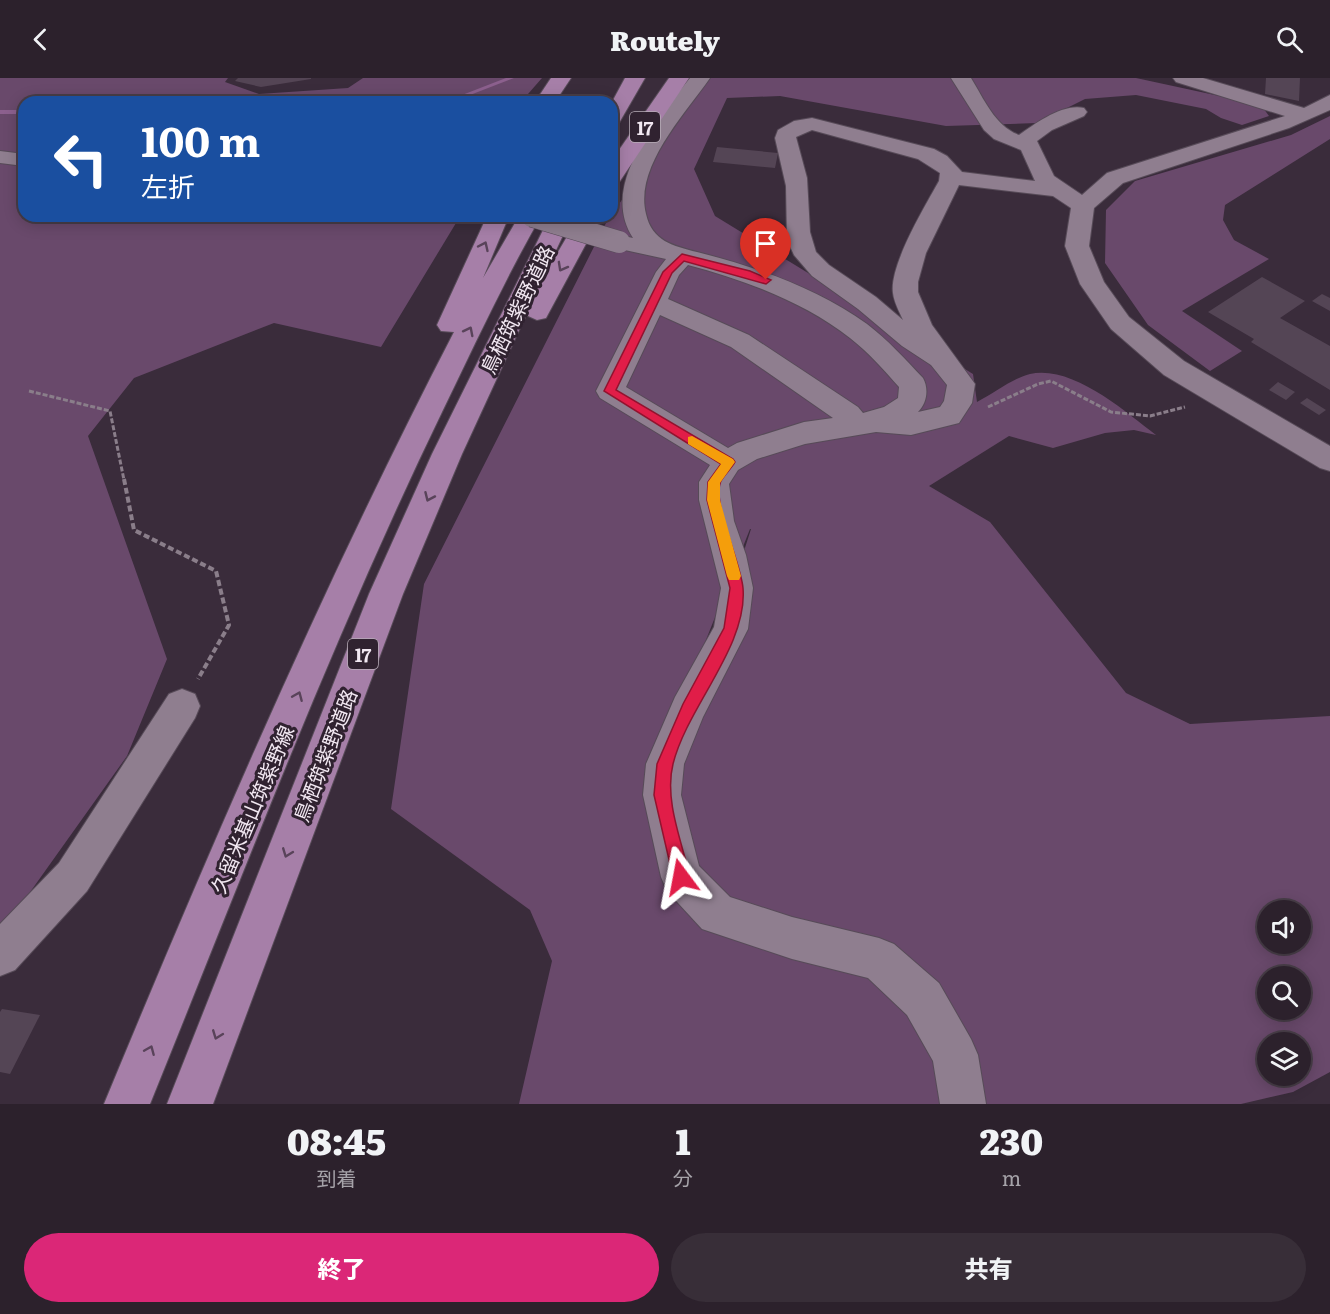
<!DOCTYPE html>
<html lang="ja">
<head>
<meta charset="utf-8">
<style>
	:root { --surface:#2c212c; --page:#382e38; --text:#f1f3f6; --muted:#a6a3a9; --line:#483e48; --accent:#db2777 }
	body { margin:0; font-family:Literata,"Noto Sans JP",serif; background:var(--page); color:var(--text); height:100vh; display:flex; flex-direction:column; font-size:22px; white-space:nowrap }
	* { box-sizing:border-box; margin:0 }
	p { font-size:20px; color:var(--muted) }
	.icon { flex:none; width:33px; height:33px; fill:none; stroke:currentColor; stroke-width:2; stroke-linecap:round; stroke-linejoin:round }
	.map { position:relative; height:1026px; overflow:hidden }
	.sheet { display:flex; flex-direction:column; background:var(--surface); flex:1 }
	.sheet>* { flex:none }
	.top-card { position:absolute; left:18px; top:18px; width:600px; height:126px; border-radius:18px; box-shadow:0 3px 15px #0003,0 0 0 2px var(--line); background:#1a4fa0; color:#fff; overflow:hidden }
	.tools { position:absolute; left:1257px; top:822px; display:grid; gap:12px }
	.tools a { display:grid; place-items:center; width:54px; height:54px; border-radius:50%; background:var(--surface); box-shadow:0 3px 15px #0003,0 0 0 2px var(--line); font-size:30px }
	.pin { position:absolute; display:grid; place-items:center; width:51px; height:51px; color:#fff; margin:-62px -26px; border-radius:50% 50% 50% 0; rotate:-45deg; box-shadow:0 0 6px #0007 }
	.pin .icon { rotate:45deg }
	.me { position:absolute; width:66px; margin:-33px; rotate:347deg; stroke-linejoin:round; filter:drop-shadow(0 0 4px #0008) }
	.turn { display:flex; align-items:center; gap:21px; height:126px; padding:0 24px; font-size:27px }
	.turn .icon { width:78px; height:78px; stroke-width:2.5 }
	.turn b { display:block; font-size:42px; line-height:51px }
	.eta { display:flex; justify-content:space-evenly; align-items:center; height:102px; text-align:center }
	.eta b { font-size:36px; font-weight:800; line-height:42px }
	.primary-button { display:flex; gap:12px; margin-top:auto; padding:12px 24px }
	.primary-button a { flex:1; height:69px; border-radius:36px; background:var(--accent); color:#fff; font-size:24px; font-weight:800; line-height:69px; text-align:center }
	.primary-button a+a { background:var(--page); color:var(--text) }
	header { display:flex; justify-content:space-between; align-items:center; height:78px; padding:0 24px; background:var(--surface); font-size:27px; font-weight:800 }
	.map>svg:first-child { display:block }
	.green { fill:#69496b; fill-rule:evenodd }
	.lines { fill:none; stroke-linecap:round; stroke-linejoin:round }
	.stream { fill:#8c608e; fill-rule:evenodd }
	.building { fill:#544555 }
	.minor-casing { stroke:#574b58; stroke-width:2 }
	.major-casing { stroke:#574b58; stroke-width:2 }
	.path-far1 { stroke:#8a7e8a; stroke-width:3; stroke-dasharray:5 2; stroke-linecap:butt }
	.path { stroke:#8a7e8a; stroke-width:4; stroke-dasharray:6 3; stroke-linecap:butt }
	.minor { fill:#8f7e8f; fill-rule:evenodd }
	.major { fill:#a67fa8; fill-rule:evenodd }
	.minor-bridge-casing { stroke:#574b58; stroke-width:23; stroke-linecap:butt }
	.minor-bridge { stroke:#8f7e8f; stroke-width:22 }
	.oneway { stroke:#59435a }
	.route { fill:#e11d48; stroke:#92132f; stroke-width:1.5 }
	.slow { fill:#f59e0b }
	.labels { text-anchor:middle; dominant-baseline:central; stroke-width:6; stroke-linejoin:round; paint-order:stroke }
	.shield { fill:#302230; stroke:#b8adb8; stroke-width:1.5 }
	.shield-label { font-size:18px; font-weight:bold; fill:#f2e8f2 }
	.street-label { font-size:20px; fill:#f2e8f2; stroke:#302230 }
</style>
</head>
<body>
<header><svg class="icon" aria-label="back" viewBox="0 0 24 24"><path d="M15 5l-7 7 7 7"/></svg>Routely<svg class="icon" aria-label="search" viewBox="0 0 24 24"><circle cx="10" cy="10" r="6"/><path d="M15 15l6 6"/></svg></header>
<div class="map">
<svg width="1330" height="1026" viewBox="0 0 1330 1026">
	<rect width="100%" height="100%" fill="#3a2c3b"/>
	<g class="green">
		<path d="M0,0H228L225,4L259,16L348,10L363,0H542L521,24H24V138H450L456,145L381,269L274,245L134,300L88,358L167,581L127,678L28,817L0,850Z"/>
		<path d="M706,0H1136L1261,27L1269,38L1242,47L1221,40L1206,31L1136,17L1085,21L1037,45L946,48L780,18L727,20L694,91L715,138L973,296L977,324C993,316 1013,300 1030,296C1073,287 1124,333 1156,357L1134,352L1105,355L1053,370L1009,358L929,408L990,444L1126,615L1190,646L1330,638V994L1293,1014L1241,1026H519L552,883L530,832L391,731L424,506L606,145ZM751,451L728,523L702,572L750,451ZM1268,832H1300V866H1268ZM1268,898H1300V932H1268ZM1268,964H1300V998H1268Z"/>
		<path d="M1330,38V61L1225,127L1223,142L1234,162L1269,181L1182,233L1242,273L1210,293L1148,247L1105,185L1106,132L1135,103L1291,57Z"/>
	</g>
	<g class="lines">
		<g class="stream">
			<path d="M506,0H514L452,24H444Z"/>
			<rect x="0" y="32" width="24" height="4"/>
		</g>
	</g>
	<g class="building">
		<path d="M238,0H311V1L261,9L235,3Z"/>
		<path d="M1266,0H1300L1299,23L1265,16Z"/>
		<path d="M717,69L778,75L775,90L713,84Z"/>
		<path d="M1262,199L1305,223L1280,240L1330,268V312L1251,264L1254,261L1208,234Z"/>
		<path d="M1322,216L1330,220V233L1312,223Z"/>
		<path d="M1278,304L1295,314L1286,322L1269,312Z"/>
		<path d="M1307,320L1326,332L1319,337L1300,325Z"/>
		<path d="M2,931L40,937L10,996L0,994V934Z"/>
	</g>
	<g class="lines">
		<defs>
			<g id="minor">
				<path d="M690,0H710C685,36 634,89 646,136C652,163 673,168 697,174C756,189 817,210 867,246C888,262 905,281 923,300C929,311 927,325 918,334L940,329L944,323L947,307L931,287L902,268L858,231L812,198L794,177L787,162L786,108L775,60L778,52L794,43L812,40L934,71L947,78L962,94L1035,103L1021,72L994,61L984,52L951,0H971C984,21 995,48 1019,57C1036,45 1063,25 1084,30L1087,34L1084,38L1052,52L1037,63L1054,98L1082,117L1107,95L1285,38L1176,4L1173,0H1203L1304,30L1330,17V32L1289,50L1123,105L1094,130L1089,168L1104,204L1129,239L1184,283L1330,368V393L1320,390L1164,297L1111,251L1080,206L1065,168L1071,130L1053,118L959,107L926,175L918,204V214L932,247L975,306L972,325L959,345L911,357L876,354L805,366L757,381L738,392L729,406L734,443L746,477L753,510L748,551L703,639L684,686L681,717L699,788L730,819L792,839L879,860L894,866L939,905L971,961L978,977L986,1026H940L933,983L907,937L868,900L792,881L702,851L667,813L661,799L643,717L646,686L675,619L714,549L721,510L699,422V404L710,387L600,320L596,313L656,194L666,181L611,169L607,164L611,159L619,157L633,160C598,107 659,40 690,0ZM812,52L918,81L940,95L939,103C925,128 889,188 893,215C894,224 899,233 903,242L876,219L829,187L816,174L810,154L807,100L796,59ZM688,187C745,202 804,224 850,260C869,275 884,292 899,309L898,320L884,329L863,335L858,329L749,257L668,221L679,197ZM660,237L731,269L833,340L804,344L737,365L728,370L626,309Z"/>
				<path d="M0,73L24,76V88L0,85Z"/>
				<path d="M182,611L195,616L200,628L195,640L87,813L15,892L0,898V846L59,785L169,616Z"/>
			</g>
			<g id="major">
				<path d="M551,0H571L555,24H535Z"/>
				<path d="M625,0H645L619,45L612,47V24Z"/>
				<path d="M669,0H689L620,103L612,105V82Z"/>
				<path d="M487,138H509L483,200L519,138H541C505,201 474,268 442,334C333,559 244,794 150,1026H104C212,765 324,505 454,254L441,253L437,247Z"/>
				<path d="M550,138H572L544,198L579,138H601L546,240L537,242L526,237L462,376L403,516L213,1026H167L369,516L432,376Z"/>
			</g>
		</defs>
		<use href="#minor" class="minor-casing"/>
		<use href="#major" class="major-casing"/>
		<g class="path-far1">
			<path d="M29,313L110,333L124,402"/>
			<path d="M988,329L1038,306L1051,303L1111,334L1150,338L1185,329"/>
		</g>
		<path class="path" d="M124,401L134,452L216,493L229,547L198,601"/>
		<use href="#minor" class="minor"/>
		<use href="#major" class="major"/>
		<defs>
			<path id="minor-bridge" d="M532,138L619,164"/>
		</defs>
		<use href="#minor-bridge" class="minor-bridge-casing"/>
		<use href="#minor-bridge" class="minor-bridge"/>
	</g>
	<defs><path id="oneway-chevron" d="M-2-3.5L2.5 0L-2 3.5" fill="none" stroke-width="1.6" stroke-linecap="round" stroke-linejoin="round" transform="scale(1.5)"/></defs>
	<g class="oneway">
		<use href="#oneway-chevron" transform="translate(484 168) rotate(-65)"/>
		<use href="#oneway-chevron" transform="translate(562 189) rotate(119)"/>
		<use href="#oneway-chevron" transform="translate(469 253) rotate(-63)"/>
		<use href="#oneway-chevron" transform="translate(429 419) rotate(114)"/>
		<use href="#oneway-chevron" transform="translate(298 618) rotate(-67)"/>
		<use href="#oneway-chevron" transform="translate(287 775) rotate(111)"/>
		<use href="#oneway-chevron" transform="translate(217 957) rotate(111)"/>
		<use href="#oneway-chevron" transform="translate(150 972) rotate(-67)"/>
	</g>
	<path class="route" d="M682,176L750,193L771,202L766,206L684,183L672,195L616,312L733,381L735,384C731,391 725,396 721,403C711,423 741,485 743,510C748,568 687,629 673,686C664,722 682,764 690,799L687,805L681,807L676,805L673,799L654,717L657,686L683,626L724,550L730,510L707,422L708,404L721,386L604,313L663,194Z"/>
	<path class="slow" d="M692,358L733,381L735,384L720,405V422L741,498L739,502H729L727,498L707,422L708,404L721,386L688,366V359Z"/>
	<g class="labels">
		<g class="shield">
			<rect x="630" y="34" width="30" height="30" rx="4.5"/>
			<rect x="348" y="561" width="30" height="30" rx="4.5"/>
		</g>
		<g class="shield-label">
			<text x="645" y="49">17</text>
			<text x="363" y="576">17</text>
		</g>
		<g class="street-label">
			<text transform="translate(516 231) rotate(-64)">鳥栖筑紫野道路</text>
			<text transform="translate(324 677) rotate(-69)">鳥栖筑紫野道路</text>
			<text transform="translate(251 731) rotate(-67)">久留米基山筑紫野線</text>
		</g>
	</g>
</svg>
<div class="tools">
<a><svg class="icon" aria-label="sound" viewBox="0 0 24 24"><path d="M4 9h4l5-4v14l-5-4H4zM17 9q2 3 0 6"/></svg></a>
<a><svg class="icon" aria-label="search" viewBox="0 0 24 24"><circle cx="10" cy="10" r="6"/><path d="M15 15l6 6"/></svg></a>
<a><svg class="icon" aria-label="layers" viewBox="0 0 24 24"><path d="M12 4l9 5-9 5-9-5zM3 14l9 5 9-5"/></svg></a>
</div>
<div class="pin" style="left:766px;top:202px;background:#d93025"><svg class="icon" aria-label="arrive" viewBox="0 0 24 24"><path d="M6 21V4h12l-3 4 3 4H6"/></svg></div>
<svg class="me" style="left:681px;top:799px" viewBox="-20 -20 40 40"><path d="M0-17L14 15 0 8-14 15z" fill="#e11d48" stroke="#fff" stroke-width="4"/></svg>
<div class="top-card">
<div class="turn"><svg class="icon" aria-label="left" viewBox="0 0 24 24"><path d="M17 20v-9H6M10 6l-5 5 5 5"/></svg><div><b>100 m</b>左折</div></div>
</div>
</div>
<section class="sheet">
<div class="eta">
<div><b>08:45</b><p>到着</p></div>
<div><b>1</b><p>分</p></div>
<div><b>230</b><p>m</p></div>
</div>
<div class="primary-button"><a>終了</a><a>共有</a></div>
</section>
</body>
</html>
